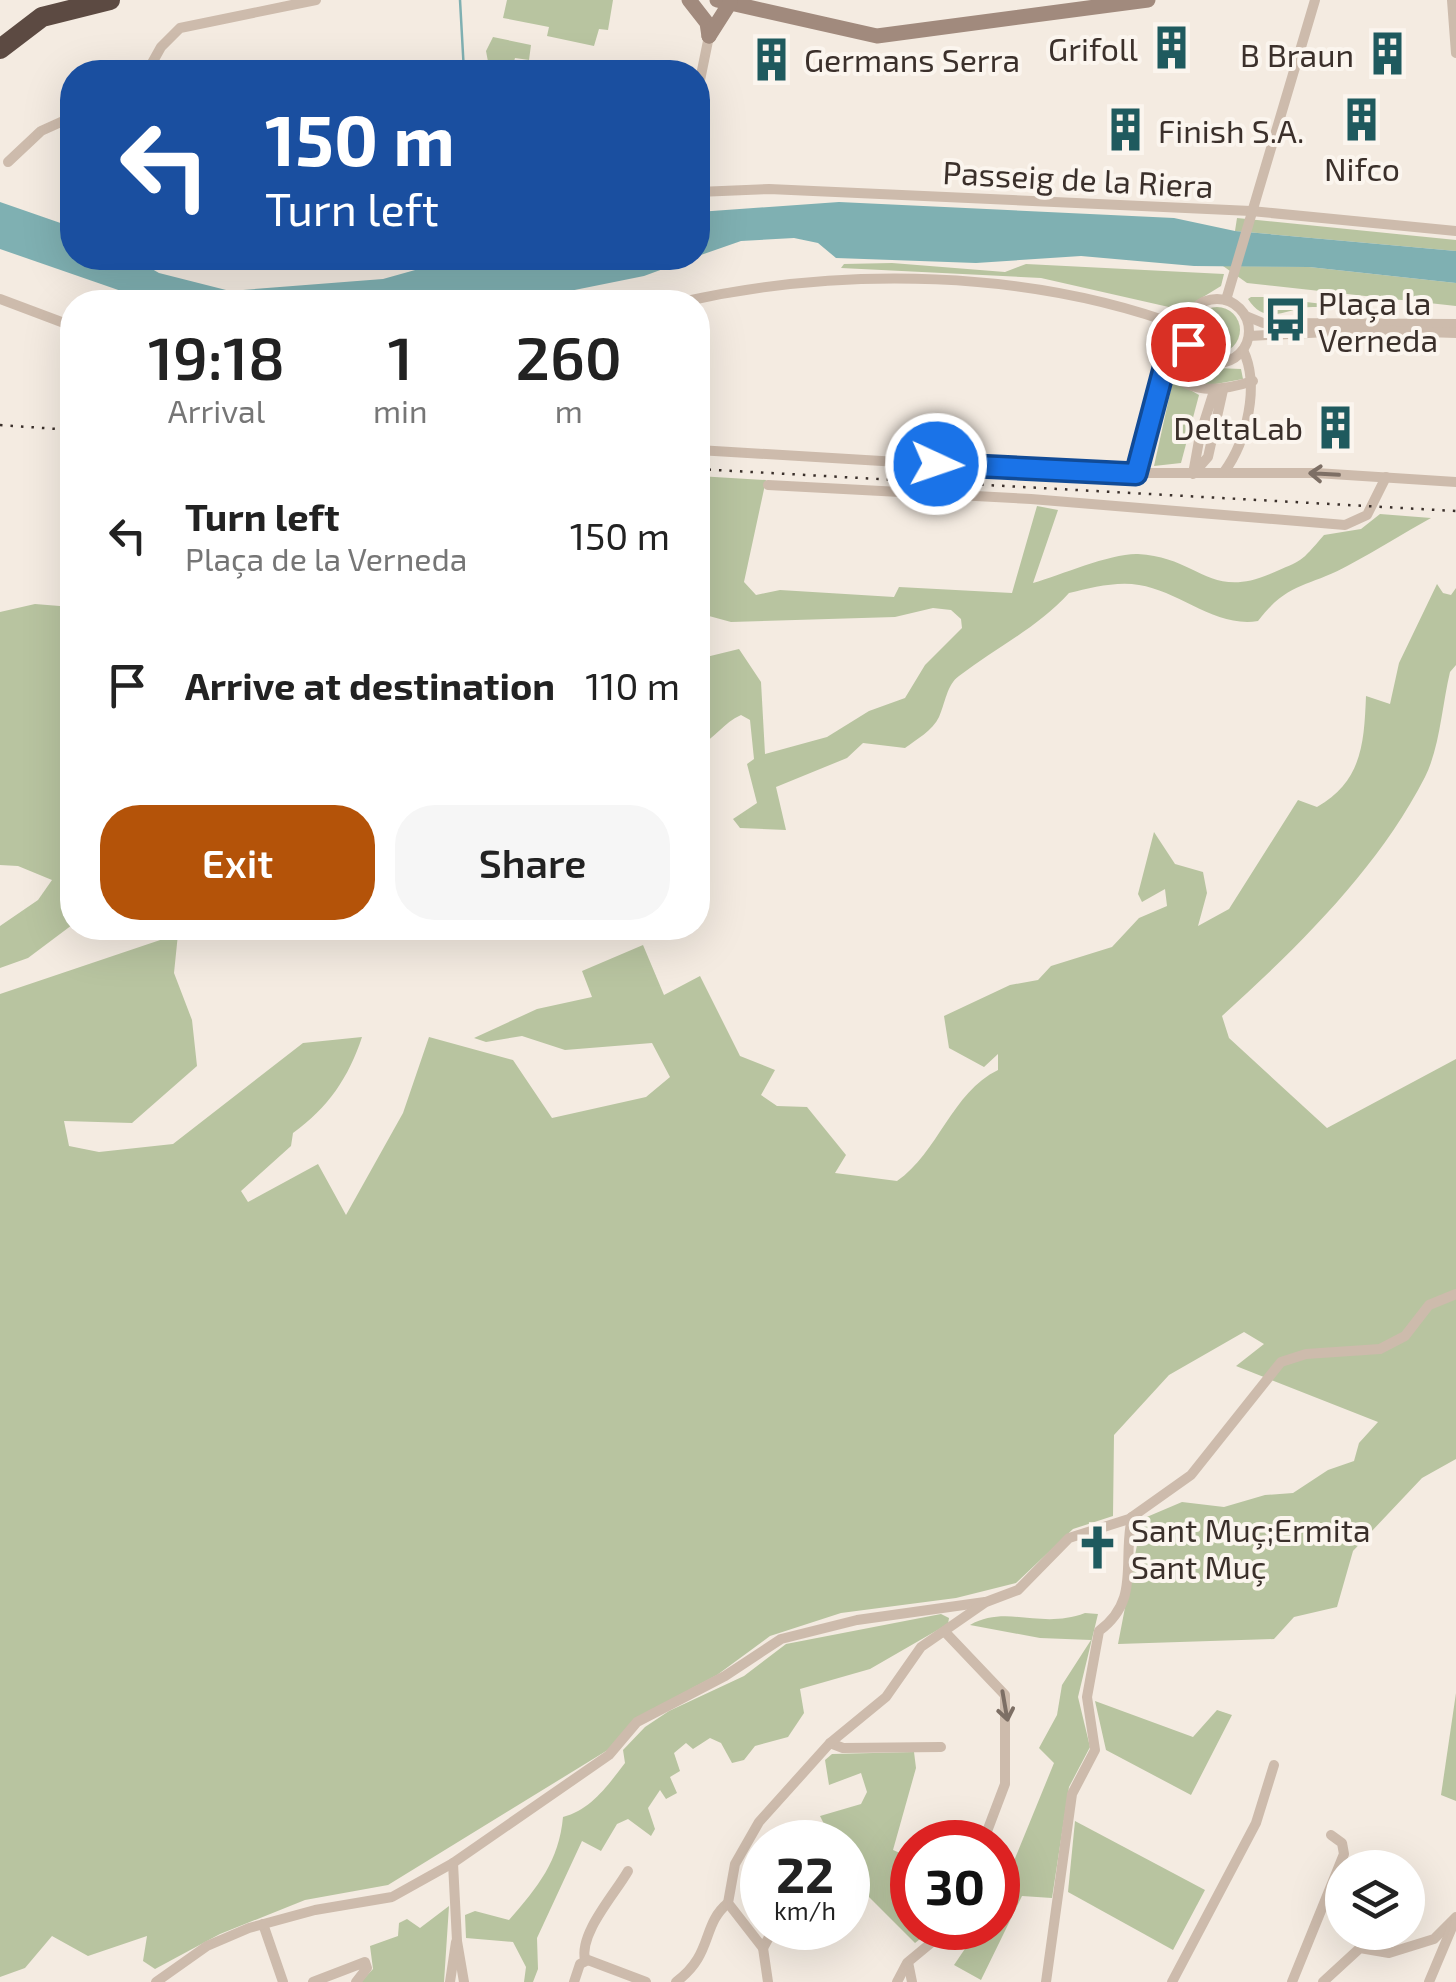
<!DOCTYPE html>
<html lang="en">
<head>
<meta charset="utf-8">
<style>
	:root { --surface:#fff; --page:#f6f6f6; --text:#222; --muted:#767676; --accent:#b45309 }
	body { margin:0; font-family:"Exo 2",sans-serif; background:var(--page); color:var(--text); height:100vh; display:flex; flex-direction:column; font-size:38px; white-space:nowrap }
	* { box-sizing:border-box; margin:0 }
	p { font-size:32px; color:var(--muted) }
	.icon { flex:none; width:55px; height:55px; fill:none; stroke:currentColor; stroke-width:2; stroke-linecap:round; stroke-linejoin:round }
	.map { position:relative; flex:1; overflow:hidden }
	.sheet { position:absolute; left:60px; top:290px; width:650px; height:650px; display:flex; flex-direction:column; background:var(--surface); border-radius:40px; box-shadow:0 10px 40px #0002 }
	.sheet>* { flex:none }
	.guide { position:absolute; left:60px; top:60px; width:650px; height:210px; border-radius:40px; box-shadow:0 10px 40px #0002; background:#1a4fa0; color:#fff; overflow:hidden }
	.fabs { position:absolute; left:1325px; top:1850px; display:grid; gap:20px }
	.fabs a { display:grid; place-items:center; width:100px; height:100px; border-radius:50%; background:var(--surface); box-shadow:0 10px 40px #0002; font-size:50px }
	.speed { position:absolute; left:740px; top:1820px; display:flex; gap:20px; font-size:50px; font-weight:700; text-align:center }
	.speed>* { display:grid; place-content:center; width:130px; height:130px; border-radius:50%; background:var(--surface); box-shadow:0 10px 40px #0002; line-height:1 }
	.speed small { font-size:25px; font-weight:400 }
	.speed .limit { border:15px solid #d22; background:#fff; color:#111 }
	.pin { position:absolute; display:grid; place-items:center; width:85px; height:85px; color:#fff; margin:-42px; border:5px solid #fff; border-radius:50%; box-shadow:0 2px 10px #0007 }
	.me { position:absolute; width:110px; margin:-55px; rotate:93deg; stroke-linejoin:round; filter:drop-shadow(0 0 8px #0008) }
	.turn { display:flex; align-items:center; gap:35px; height:210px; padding:0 40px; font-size:45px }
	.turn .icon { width:130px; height:130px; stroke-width:2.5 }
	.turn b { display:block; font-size:70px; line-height:85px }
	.eta { display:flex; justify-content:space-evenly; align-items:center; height:170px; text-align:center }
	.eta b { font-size:60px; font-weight:600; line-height:70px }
	.cta { display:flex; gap:20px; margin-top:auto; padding:20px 40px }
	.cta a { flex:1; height:115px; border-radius:40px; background:var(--accent); color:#fff; font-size:40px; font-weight:600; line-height:115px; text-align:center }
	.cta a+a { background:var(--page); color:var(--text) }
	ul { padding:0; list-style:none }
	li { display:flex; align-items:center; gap:30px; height:150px; padding:0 40px }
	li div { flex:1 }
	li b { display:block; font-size:38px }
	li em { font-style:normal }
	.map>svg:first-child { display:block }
	.green { fill:#b8c4a0 }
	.water { fill:#7fb0b2 }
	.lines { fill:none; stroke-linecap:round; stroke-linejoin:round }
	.stream { stroke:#7fb0b2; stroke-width:2.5 }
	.minor { stroke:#cdbbac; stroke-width:10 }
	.secondary { stroke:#a18a7d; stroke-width:15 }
	.motorway { stroke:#5c4a42; stroke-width:20 }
	.rail { stroke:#3b302b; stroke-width:2.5; stroke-dasharray:2.5 8; stroke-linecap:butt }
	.oneway { stroke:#7d6f65 }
	.route-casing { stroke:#114b97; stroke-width:25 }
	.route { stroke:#1a73e8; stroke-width:18 }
	.labels { text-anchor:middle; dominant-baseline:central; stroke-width:8; stroke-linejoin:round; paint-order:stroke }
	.poi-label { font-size:32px; fill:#3b302b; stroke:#fbf5ee; text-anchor:start }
	.street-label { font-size:32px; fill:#3b302b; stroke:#fbf5ee }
</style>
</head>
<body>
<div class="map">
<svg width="1456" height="1982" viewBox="0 0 1456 1982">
	<rect width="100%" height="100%" fill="#f4ebe1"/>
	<g class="green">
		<path d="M507,0H613L608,30L599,29L594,46L547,36L549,27L503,18Z"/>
		<path d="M493,37L531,45L529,60L515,58L511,72H490L486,51Z"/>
		<path d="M1237,218L1456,240V251L1235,231Z"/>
		<path d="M892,263L1005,272L1026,264L1224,274L1221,286L1182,310L1041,278L841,268L844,264Z"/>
		<path d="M1223,266L1309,267L1456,283V306L1247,283Z"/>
		<path d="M1251,297H1264L1357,308C1341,311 1331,307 1316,307C1289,305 1267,329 1248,299Z"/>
		<circle cx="1217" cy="330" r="23"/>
		<path d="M1191,358L1217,368L1241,369L1243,379L1205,386L1179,368L1180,362Z"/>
		<path d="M1173,380L1199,395L1181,463L1154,466Z"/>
		<path d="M698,476L766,480L744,582L756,595L780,590L894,597L899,587L1012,593L1037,506L1058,510L1033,583C1061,575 1111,553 1138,554C1198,557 1209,600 1270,574C1304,559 1299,564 1324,535L1361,529L1380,514L1431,518C1404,533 1377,550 1349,565C1310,587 1288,581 1258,621C1216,628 1179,591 1139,585C1116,581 1091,588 1069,593C1037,628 997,647 959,676C947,684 945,704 939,717C933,730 916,740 905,748L863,743L847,758L776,787L786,830L740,828L733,819L757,803L747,764L754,759L750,720L741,715C723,723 716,738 698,746V659L739,649L761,682L765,754L827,737L869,711L905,698L925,665L962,628L961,619L951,610L933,608L895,617L731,622L698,613Z"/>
		<path d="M1437,584L1443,593L1451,595L1456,588V665L1450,672C1442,705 1440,747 1425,777C1378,869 1298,947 1222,1016L1229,1038L1327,1128L1456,1059V1459L1422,1478L1353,1551L1337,1607L1294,1617L1274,1639L1118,1644L1142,1519L1182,1502L1224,1507L1265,1495L1293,1493L1328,1470L1354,1461L1359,1443L1378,1422L1236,1366L1264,1344L1244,1332L1169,1375L1114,1435L1113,1516L1073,1529L1016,1583L956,1598L841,1613L770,1636L717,1675L634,1719L611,1748L388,1885L305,1900L220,1934L155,1969L143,1961L147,1936L88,1956L52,1936L25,1968L0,1977V994L178,934L174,973L192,1020L197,1066L132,1123L64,1121L69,1146L99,1152L173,1144L303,1043L362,1037C349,1077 328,1108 293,1133L291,1146L241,1191L248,1202L318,1164L346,1215L403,1113L429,1037L513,1060L552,1118L646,1097L670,1077L652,1043L565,1050L522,1036L486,1042L474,1038L537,1009L592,997L582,971L643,945L664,995L700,976L740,1056L775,1070L761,1095L777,1106L807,1107L846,1155L835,1173L897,1181C938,1153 952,1092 998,1070V1054L984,1067L949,1048L944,1016L1010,985L1038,980L1051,966L1112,947L1139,918L1167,906L1165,889L1142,902L1138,894L1154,832L1175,864L1203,872L1207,893L1198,926L1229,909L1298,800L1317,807C1362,781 1364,744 1366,696L1390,704L1399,663Z"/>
		<path d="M35,604L72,607V925L28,958L0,968V926L38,900L52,880L18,866L0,865V612Z"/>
		<path d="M1085,1613L1098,1614L1078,1697L1090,1747L1069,1787L1052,1898L1022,1896L981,1980L954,1965L979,1928H998V1900L1054,1763L1039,1748L1057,1715L1062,1685L1091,1640L1040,1638L970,1625C1007,1604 1040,1630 1085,1613Z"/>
		<path d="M941,1614L949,1618L948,1624L870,1669L800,1689L804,1713L788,1737L755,1746L744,1760L732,1763L721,1743L710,1738L693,1749L686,1743L674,1753L680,1771L670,1777L677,1793L666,1799L660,1790L648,1808L655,1829L651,1836L628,1819L617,1824L601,1851L582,1841L537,1938L538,1969L533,1982H524L526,1967L513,1942L466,1938L465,1915L475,1911L509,1920C538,1887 559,1861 563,1817C591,1810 608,1785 625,1763L623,1750L645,1727L669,1711L744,1676L786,1644Z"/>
		<path d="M1456,1693V1801L1441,1795Z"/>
		<path d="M1095,1701L1193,1737L1217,1710L1232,1715L1191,1795L1106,1750Z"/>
		<path d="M914,1752L916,1768L893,1850L912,1858V1928H934L915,1943L851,1879L854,1855L848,1852V1842H833L820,1816L861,1804L867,1792L861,1773L829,1785L825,1760L832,1754Z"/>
		<path d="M1075,1821L1205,1890L1173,1950L1068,1892Z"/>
		<path d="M449,1906L444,1982H361L373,1969L370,1946L398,1936L399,1923L407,1919L420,1928Z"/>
	</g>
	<g class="water">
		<path d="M0,202L72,227V258H133L159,273L230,291L383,279L458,258H693L644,276L515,302H153L0,249Z"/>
		<path d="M839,202L1174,218L1235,231L1456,251V283L1309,267L1194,266L1081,256L976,263L836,258L818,243L794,238L741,241L698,256V212Z"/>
	</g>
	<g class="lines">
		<path class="stream" d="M460,0L464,72"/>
		<g class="minor">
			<path d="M1452,0L1456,53"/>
			<path d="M147,72L161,47L180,28L316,0"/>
			<path d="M698,90L709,36"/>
			<path d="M8,162L41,131L72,117"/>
			<path d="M698,192L769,189L1251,211L1456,231"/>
			<path d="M0,299L72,326"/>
			<circle cx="1217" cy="331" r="32"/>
			<path d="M1226,300L1315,0"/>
			<path d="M682,302C843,266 1030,269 1186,328"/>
			<path d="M1246,316L1263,323L1456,324"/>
			<path d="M1249,336L1366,330L1456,333"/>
			<path d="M1169,360C1179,399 1225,390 1253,381"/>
			<path d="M1214,391L1200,435L1193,474L1208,457L1223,390"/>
			<path d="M698,450L1082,473H1316L1456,482"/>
			<path d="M1224,472C1247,441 1260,385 1243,350"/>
			<path d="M1136,474L1164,368L1190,347"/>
			<path d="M768,485L1031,499L1345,525L1367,515L1386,477"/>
			<path d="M946,1633L1005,1695V1784L983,1842"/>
			<path d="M830,1743L843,1748L941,1747"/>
			<path d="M453,1863L457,1941L464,1982"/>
			<path d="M263,1924L283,1982"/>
			<path d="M763,1948L774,1928"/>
			<path d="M585,1960C579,1933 615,1894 628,1871"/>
			<path d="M156,1982L207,1946L249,1928L315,1910L392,1897L453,1863L609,1755L637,1722L725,1676L781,1639L857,1620L985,1602"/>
			<path d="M313,1982L365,1962L367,1968L356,1982"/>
			<path d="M450,1982L456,1942"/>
			<path d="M574,1982L580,1964L588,1960L646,1982"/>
			<path d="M676,1982C714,1954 701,1925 728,1903"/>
			<path d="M768,1982L763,1948L728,1903L735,1864L759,1822L830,1743L886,1697L921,1647L986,1602L1018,1590L1069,1538L1129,1519L1191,1475L1281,1362L1306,1354L1380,1349L1405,1336L1429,1305L1456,1294"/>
			<path d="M897,1982L907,1963"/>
			<path d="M912,1982L908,1962L949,1928"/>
			<path d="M1046,1982L1072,1794L1095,1750L1087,1697L1099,1631C1141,1600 1122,1562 1132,1517"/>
			<path d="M1172,1982L1256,1823L1274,1765"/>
			<path d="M1292,1982L1344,1854L1342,1843L1331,1835"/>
			<path d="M1323,1982L1360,1948L1389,1953L1434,1939L1456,1917"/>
			<path d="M1429,1982L1453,1925"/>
		</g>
		<g class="secondary">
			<path d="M689,0L707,23L709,36"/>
			<path d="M717,0L877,36L1148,0"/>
			<path d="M709,36L730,3"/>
		</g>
		<path class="motorway" d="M0,49L42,17L110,0"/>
		<g class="rail">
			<path d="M0,425L72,430"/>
			<path d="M698,469L1456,511"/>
		</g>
	</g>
	<defs><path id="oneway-shaft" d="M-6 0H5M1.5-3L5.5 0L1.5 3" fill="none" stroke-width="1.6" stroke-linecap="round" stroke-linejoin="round" transform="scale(2.5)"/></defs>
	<g class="oneway">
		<use href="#oneway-shaft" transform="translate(1324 474) rotate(-177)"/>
		<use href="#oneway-shaft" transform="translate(1005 1706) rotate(80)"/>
	</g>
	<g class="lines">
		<defs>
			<path id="route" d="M936,464L1136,474L1164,368L1190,347L1188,344"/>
		</defs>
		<use href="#route" class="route-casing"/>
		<use href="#route" class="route"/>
	</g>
	<defs>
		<symbol id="building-bare" viewBox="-9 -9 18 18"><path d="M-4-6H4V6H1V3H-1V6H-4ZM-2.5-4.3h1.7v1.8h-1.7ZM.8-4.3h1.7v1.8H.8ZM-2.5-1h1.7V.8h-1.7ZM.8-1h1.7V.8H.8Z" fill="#1f5a5e" stroke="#fbf5ee" stroke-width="2.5" paint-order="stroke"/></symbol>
		<symbol id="bus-bare" viewBox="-9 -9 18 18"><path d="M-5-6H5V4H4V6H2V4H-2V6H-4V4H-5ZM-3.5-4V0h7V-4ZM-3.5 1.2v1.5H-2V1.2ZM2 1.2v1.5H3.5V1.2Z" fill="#1f5a5e" stroke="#fbf5ee" stroke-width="2.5" paint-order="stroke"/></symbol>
		<symbol id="church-bare" viewBox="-9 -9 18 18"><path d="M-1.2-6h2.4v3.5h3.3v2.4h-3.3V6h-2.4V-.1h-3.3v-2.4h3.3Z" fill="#1f5a5e" stroke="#fbf5ee" stroke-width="2.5" paint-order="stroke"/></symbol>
	</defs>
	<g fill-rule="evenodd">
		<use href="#building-bare" x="1140" y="16" width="63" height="63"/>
		<use href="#building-bare" x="1356" y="22" width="63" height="63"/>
		<use href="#building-bare" x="740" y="28" width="63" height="63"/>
		<use href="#building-bare" x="1330" y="88" width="63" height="63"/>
		<use href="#building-bare" x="1094" y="98" width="63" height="63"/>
		<use href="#bus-bare" x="1254" y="288" width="63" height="63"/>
		<use href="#building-bare" x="1304" y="396" width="63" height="63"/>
		<use href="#church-bare" x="1066" y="1516" width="63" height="63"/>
	</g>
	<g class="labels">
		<g class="poi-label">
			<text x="1138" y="48" text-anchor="end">Grifoll</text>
			<text x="1354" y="54" text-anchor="end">B Braun</text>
			<text x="804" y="59">Germans Serra</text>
			<text x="1158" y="130">Finish S.A.</text>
			<text x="1362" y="168" text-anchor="middle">Nifco</text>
			<text x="1318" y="302">Plaça la<tspan x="1318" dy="37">Verneda</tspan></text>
			<text x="1303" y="427" text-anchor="end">DeltaLab</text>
			<text x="1131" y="1529">Sant Muç;Ermita<tspan x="1131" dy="37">Sant Muç</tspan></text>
		</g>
		<g class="street-label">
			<text transform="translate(1078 178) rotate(3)">Passeig de la Riera</text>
		</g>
	</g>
</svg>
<div class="fabs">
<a><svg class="icon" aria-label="layers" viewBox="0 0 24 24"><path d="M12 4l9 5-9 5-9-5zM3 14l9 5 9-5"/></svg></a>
</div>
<div class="speed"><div>22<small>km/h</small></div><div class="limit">30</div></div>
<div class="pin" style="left:1188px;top:344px;background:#d93025"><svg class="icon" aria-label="arrive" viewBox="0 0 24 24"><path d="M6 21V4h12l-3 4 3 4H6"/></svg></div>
<svg class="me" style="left:936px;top:464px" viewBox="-20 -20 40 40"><circle r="17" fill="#1a73e8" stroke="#fff" stroke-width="3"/><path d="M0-11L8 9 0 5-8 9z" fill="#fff"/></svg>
<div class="guide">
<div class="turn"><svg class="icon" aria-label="left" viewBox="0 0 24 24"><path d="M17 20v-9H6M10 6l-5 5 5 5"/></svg><div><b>150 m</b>Turn left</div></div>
</div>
<section class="sheet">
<div class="eta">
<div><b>19:18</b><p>Arrival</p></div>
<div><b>1</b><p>min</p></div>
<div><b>260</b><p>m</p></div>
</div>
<ul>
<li><svg class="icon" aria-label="left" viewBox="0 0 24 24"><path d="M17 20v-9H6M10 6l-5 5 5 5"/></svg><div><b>Turn left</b><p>Plaça de la Verneda</p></div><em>150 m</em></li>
<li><svg class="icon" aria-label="arrive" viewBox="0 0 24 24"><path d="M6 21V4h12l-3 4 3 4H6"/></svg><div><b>Arrive at destination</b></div><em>110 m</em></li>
</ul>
<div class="cta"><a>Exit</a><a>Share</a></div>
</section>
</div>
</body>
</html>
